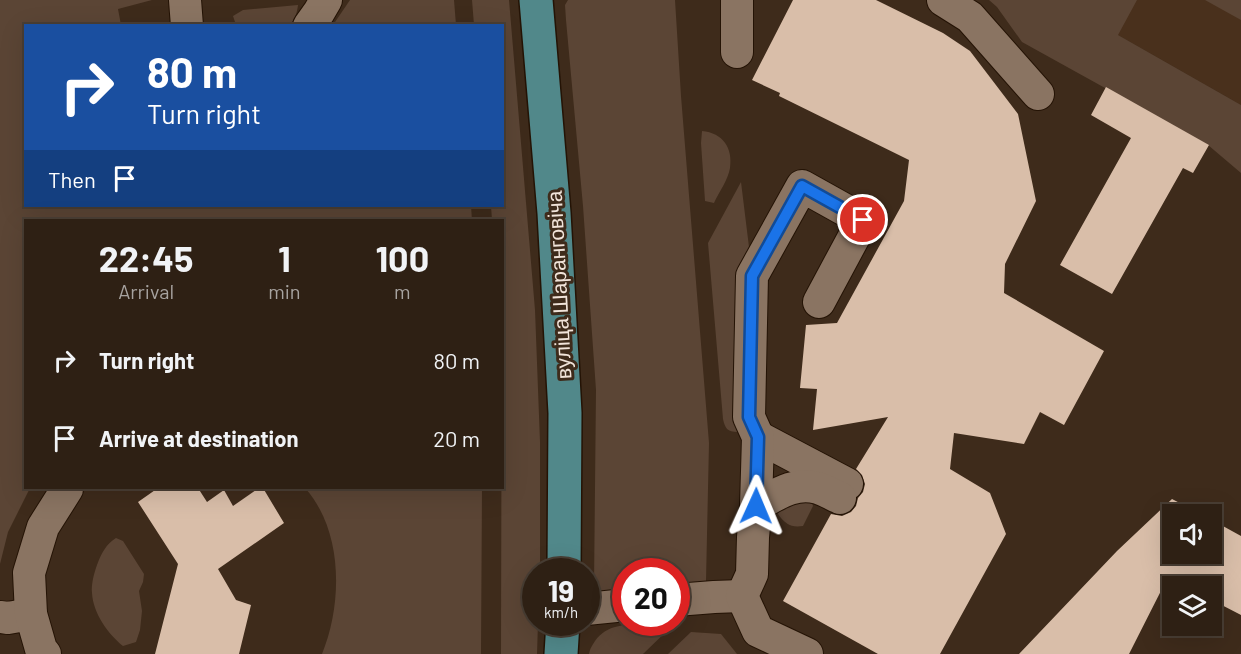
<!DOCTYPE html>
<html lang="en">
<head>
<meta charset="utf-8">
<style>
	:root { --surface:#2e2014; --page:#3a2d22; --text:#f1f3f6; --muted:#a7a3a0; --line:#493e34 }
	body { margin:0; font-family:Barlow,sans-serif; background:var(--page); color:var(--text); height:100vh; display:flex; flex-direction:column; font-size:22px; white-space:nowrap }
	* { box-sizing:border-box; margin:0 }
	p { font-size:20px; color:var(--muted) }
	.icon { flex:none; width:33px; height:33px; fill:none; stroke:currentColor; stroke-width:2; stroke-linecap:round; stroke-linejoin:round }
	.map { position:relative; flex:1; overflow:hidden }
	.sheet { position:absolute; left:24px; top:219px; width:480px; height:270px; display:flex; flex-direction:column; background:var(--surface); border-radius:0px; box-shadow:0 6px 24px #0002,0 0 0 2px var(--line) }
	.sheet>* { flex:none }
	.top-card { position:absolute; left:24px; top:24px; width:480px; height:183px; border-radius:0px; box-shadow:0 6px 24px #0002,0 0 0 2px var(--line); background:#1a4fa0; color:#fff; overflow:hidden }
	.buttons { position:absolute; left:1162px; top:504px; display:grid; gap:12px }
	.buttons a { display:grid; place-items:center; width:60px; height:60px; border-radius:0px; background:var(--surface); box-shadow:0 6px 24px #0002,0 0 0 2px var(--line); font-size:30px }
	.speed { position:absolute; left:522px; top:558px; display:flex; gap:12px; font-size:30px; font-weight:700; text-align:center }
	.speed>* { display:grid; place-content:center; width:78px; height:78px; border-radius:50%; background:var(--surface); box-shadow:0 6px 24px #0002,0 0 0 2px var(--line); line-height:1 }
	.speed small { font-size:15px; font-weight:400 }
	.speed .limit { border:9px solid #d22; background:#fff; color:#111 }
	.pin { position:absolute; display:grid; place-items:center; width:51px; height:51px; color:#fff; margin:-26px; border:3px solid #fff; border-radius:50%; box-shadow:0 2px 6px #0007 }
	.me { position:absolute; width:66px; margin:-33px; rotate:1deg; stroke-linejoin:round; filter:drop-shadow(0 0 4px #0008) }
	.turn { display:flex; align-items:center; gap:21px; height:126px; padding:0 24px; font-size:27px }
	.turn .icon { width:78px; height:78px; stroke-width:2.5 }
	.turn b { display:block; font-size:42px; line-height:51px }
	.then { display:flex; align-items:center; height:57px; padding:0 24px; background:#0003; gap:12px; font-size:22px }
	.eta { display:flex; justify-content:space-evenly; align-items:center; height:102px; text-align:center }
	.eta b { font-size:36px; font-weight:700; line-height:42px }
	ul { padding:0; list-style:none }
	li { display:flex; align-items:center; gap:18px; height:78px; padding:0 24px }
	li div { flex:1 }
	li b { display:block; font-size:22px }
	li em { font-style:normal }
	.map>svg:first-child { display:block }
	.built { fill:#49301c }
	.green { fill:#5b4535 }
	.building { fill:#d9bea9 }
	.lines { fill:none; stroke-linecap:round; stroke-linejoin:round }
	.minor-casing { stroke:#241305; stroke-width:34 }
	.major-casing { stroke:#241305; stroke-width:36 }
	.minor { stroke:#8a7462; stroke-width:32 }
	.major { stroke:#51888a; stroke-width:33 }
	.route-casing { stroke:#114b97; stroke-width:15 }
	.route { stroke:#1a73e8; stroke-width:10 }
	.labels { text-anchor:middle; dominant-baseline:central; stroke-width:6; stroke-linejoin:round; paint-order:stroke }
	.street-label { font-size:21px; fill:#f1e4da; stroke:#3e2b1b }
</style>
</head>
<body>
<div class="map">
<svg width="1241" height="654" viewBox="0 0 1241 654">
	<rect width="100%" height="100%" fill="#3e2b1b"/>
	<path class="built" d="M1056,0H1241V105L1118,35Z"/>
	<g class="green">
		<path d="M0,0H152L118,9L121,25L26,26V206H471L472,220H26V488H30L8,532L0,564Z"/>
		<path d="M350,0H454L456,25H333Z"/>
		<path d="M472,0H509L535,310L540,442V571L536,572V622L538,623L537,654H501L502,220H492L491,206H502V26L474,25Z"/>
		<path d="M568,0H675L681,96L709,443L706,581L677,585L676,572H626L625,592L606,595L594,586L596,390L583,206L566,20L565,5Z"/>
		<path d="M989,0H1137L1118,35L1241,105V173L1208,145L1022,42L997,7Z"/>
		<path d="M1205,0H1241V20Z"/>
		<path d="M298,5C297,13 295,20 289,25H236L233,16L243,10Z"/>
		<path d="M702,131C723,133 733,148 730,168C728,180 719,192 714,203L705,201L701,143Z"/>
		<path d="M741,182L749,247L738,267L740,427L738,432C727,432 725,428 723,419L708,243Z"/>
		<path d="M305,488H482L481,654H322C343,603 343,530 305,488Z"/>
		<path d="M811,500L813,506L803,526C791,528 785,524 778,514L780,507L786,502Z"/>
		<path d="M116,538L123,541L144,574L143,582L139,591L142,611L140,630L136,642L123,646C108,634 93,613 92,593C91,585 94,573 97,565C101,554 106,544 116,538Z"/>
		<path d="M644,623H675L643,654H589C590,648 592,646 595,641C607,624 626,625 644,623Z"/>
		<path d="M691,632L721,634L737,654H668Z"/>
	</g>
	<g class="building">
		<path d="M793,0H876L943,33L970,51L1018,114L1036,201L1005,264L1004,293L1104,351L1064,425L1040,412L1024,444L954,433L950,469L990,493L1006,534L940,654H878L783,601L831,514L842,516L851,512L856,506L858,498L863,492L865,484L862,475L856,469L888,417L813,430L817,389L800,388L806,325L837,323L904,201L909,160L779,96L780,93L752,80Z"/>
		<path d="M1106,87L1209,145L1193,173L1183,168L1112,294L1060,265L1131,138L1091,115Z"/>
		<path d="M158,488H198L207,502L224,490L233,506L259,488H263L284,523L218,569L236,600L251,605L239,654H155L178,564L138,502Z"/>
		<path d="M1172,499L1201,514H1173V554H1212V520L1241,536V615L1212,600V586H1186L1168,577L1129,654H1019L1117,551Z"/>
	</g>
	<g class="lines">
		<defs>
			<g id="minor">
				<path d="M185,0L187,26"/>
				<path d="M737,0V52"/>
				<path d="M943,0L970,17L1038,94"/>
				<path d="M309,26L319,12L326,0"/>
				<path d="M758,437L847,484"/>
				<path d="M756,506C776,495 795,481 818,488C825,490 833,495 840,498"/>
				<path d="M676,600L714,597L742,596"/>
				<path d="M586,609L626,605"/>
				<path d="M0,617L8,618L31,614"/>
				<path d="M45,654L41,649L31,614L29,573L43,527L67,489"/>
				<path d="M807,654L758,631L742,596L752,574L753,537L756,506L758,437L749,417L752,276L802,186L863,220L819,302"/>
			</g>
			<g id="major">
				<path d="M536,0L554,213L565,413L564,572"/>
				<path d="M561,654L563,622"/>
			</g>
		</defs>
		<use href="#minor" class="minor-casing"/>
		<use href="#major" class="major-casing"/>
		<use href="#minor" class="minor"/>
		<use href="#major" class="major"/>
	</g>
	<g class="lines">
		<defs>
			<path id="route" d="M756,506L758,437L749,417L752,276L802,186L863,220"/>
		</defs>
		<use href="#route" class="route-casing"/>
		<use href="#route" class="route"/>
	</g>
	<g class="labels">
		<g class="street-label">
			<text transform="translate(558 285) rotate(-93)">вуліца Шаранговіча</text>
		</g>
	</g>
</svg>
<div class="buttons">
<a><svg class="icon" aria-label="sound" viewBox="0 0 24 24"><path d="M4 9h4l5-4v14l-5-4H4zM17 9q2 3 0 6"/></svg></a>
<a><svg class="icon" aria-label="layers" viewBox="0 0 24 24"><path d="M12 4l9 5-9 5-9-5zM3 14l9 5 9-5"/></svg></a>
</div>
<div class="speed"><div>19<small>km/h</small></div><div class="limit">20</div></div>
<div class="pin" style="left:863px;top:220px;background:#d93025"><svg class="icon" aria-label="arrive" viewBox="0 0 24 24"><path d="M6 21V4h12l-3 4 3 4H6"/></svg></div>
<svg class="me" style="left:756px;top:506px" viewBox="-20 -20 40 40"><path d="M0-17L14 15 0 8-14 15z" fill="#1a73e8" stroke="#fff" stroke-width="4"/></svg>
<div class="top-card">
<div class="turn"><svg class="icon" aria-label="right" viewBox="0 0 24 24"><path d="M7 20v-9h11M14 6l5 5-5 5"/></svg><div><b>80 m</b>Turn right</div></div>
<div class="then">Then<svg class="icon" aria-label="arrive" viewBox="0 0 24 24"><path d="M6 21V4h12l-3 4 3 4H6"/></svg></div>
</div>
<section class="sheet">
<div class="eta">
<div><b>22:45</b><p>Arrival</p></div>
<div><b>1</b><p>min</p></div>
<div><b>100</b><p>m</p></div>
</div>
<ul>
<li><svg class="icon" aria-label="right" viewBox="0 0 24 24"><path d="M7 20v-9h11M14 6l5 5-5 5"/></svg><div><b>Turn right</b></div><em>80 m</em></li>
<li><svg class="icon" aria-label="arrive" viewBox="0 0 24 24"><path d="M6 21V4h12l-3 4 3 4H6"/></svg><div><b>Arrive at destination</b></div><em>20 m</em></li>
</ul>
</section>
</div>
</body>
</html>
